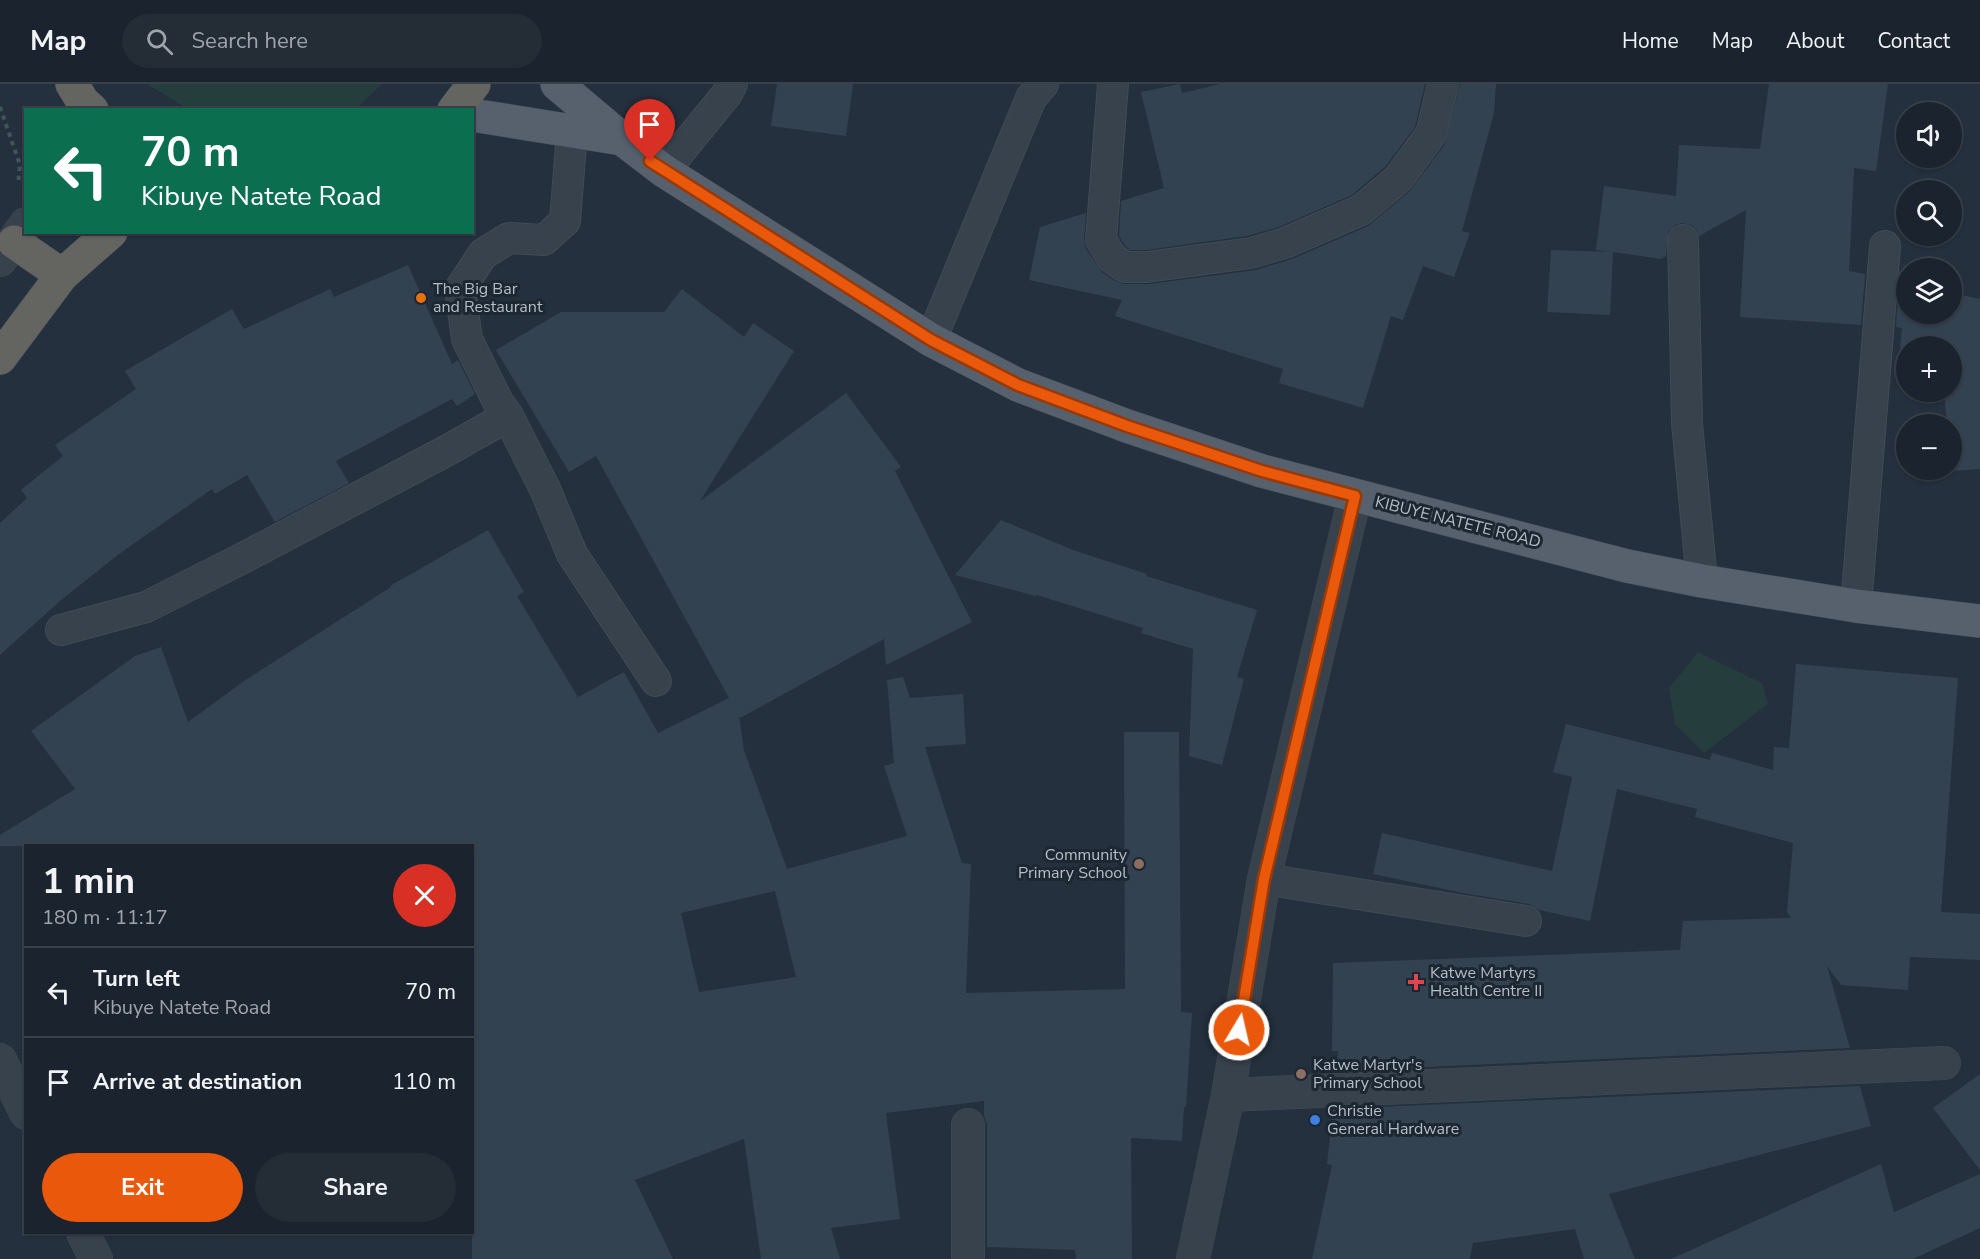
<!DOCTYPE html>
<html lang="en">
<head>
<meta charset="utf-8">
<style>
	:root { --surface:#1b242e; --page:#242c36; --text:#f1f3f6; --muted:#a0a4aa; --line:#39414a; --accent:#ea580c }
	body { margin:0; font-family:"Nunito Sans",sans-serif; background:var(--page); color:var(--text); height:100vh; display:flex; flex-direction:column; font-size:22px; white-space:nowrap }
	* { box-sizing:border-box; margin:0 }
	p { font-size:20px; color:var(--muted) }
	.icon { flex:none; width:33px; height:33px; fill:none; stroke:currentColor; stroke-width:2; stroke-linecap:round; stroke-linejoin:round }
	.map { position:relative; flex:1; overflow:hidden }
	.side { position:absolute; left:24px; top:760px; width:450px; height:390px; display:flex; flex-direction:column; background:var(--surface); border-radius:0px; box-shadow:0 2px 4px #0004,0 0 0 2px var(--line) }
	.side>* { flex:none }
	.top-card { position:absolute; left:24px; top:24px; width:450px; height:126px; border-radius:0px; box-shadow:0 2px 4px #0004,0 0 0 2px var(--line); background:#0b6e4f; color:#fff; overflow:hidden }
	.fabs { position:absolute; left:1896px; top:18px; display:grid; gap:12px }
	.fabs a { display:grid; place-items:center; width:66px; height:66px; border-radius:50%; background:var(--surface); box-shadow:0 2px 4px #0004,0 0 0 2px var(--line); font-size:30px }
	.pin { position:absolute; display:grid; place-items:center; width:51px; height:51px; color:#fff; margin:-62px -26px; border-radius:50% 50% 50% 0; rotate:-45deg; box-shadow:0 0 6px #0007 }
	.pin .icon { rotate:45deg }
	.me { position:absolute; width:66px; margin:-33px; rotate:9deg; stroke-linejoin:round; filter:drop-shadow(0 0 4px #0008) }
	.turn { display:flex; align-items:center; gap:21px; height:126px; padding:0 18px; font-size:27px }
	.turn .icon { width:78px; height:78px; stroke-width:2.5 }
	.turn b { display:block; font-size:42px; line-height:51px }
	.round { display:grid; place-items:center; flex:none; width:63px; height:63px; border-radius:32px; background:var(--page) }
	.head { display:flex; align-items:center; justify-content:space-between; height:102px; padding:0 18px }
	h1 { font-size:36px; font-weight:700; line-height:45px }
	.button { display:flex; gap:12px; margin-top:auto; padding:12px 18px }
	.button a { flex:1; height:69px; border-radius:36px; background:var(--accent); color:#fff; font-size:24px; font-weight:700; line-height:69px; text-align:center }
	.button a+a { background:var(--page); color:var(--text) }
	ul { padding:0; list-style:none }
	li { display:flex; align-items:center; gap:18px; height:90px; padding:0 18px; border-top:2px solid var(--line) }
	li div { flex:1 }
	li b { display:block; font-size:22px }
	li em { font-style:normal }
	header { display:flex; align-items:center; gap:36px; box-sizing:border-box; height:84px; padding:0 30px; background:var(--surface); border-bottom:2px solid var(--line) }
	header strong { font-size:28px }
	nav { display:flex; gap:33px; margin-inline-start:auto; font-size:21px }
	.search { width:420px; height:54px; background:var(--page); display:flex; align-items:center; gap:15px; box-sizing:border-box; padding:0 21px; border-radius:33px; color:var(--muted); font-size:22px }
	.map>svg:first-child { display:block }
	.green { fill:#263d3e }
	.building { fill:#334251; fill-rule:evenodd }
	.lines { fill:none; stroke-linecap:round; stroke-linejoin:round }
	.service-casing { stroke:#414b56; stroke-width:32 }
	.minor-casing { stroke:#414b56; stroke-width:34 }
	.tertiary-casing { stroke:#414b56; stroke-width:34 }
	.primary-casing { stroke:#414b56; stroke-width:34 }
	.trunk-casing { stroke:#434d58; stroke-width:34 }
	.path { stroke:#3f5656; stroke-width:4; stroke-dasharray:4.5 4.5; stroke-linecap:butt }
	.service { stroke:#38424d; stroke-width:30 }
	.minor { stroke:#38424d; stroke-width:33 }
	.tertiary { stroke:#38424d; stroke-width:33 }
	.primary { stroke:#56616d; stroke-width:33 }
	.trunk { stroke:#646461; stroke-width:33 }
	.route-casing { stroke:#983908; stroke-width:15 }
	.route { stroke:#ea580c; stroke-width:10 }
	.food-dot { fill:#e8710a; stroke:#1d2732; stroke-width:2 }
	.education-dot { fill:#8d6e63; stroke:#1d2732; stroke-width:2 }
	.health-dot { fill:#e0444e; stroke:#1d2732; stroke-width:2 }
	.shop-dot { fill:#3f7fe0; stroke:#1d2732; stroke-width:2 }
	.labels { text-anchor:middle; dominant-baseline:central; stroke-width:6; stroke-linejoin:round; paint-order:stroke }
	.poi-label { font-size:16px; fill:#b4bdc8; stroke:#1d2732; text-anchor:start }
	.street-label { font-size:16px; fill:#b4bdc8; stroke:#1d2732 }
</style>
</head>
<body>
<header>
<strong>Map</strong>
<div class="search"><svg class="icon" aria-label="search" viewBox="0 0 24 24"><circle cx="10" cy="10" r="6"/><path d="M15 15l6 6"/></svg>Search here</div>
<nav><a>Home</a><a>Map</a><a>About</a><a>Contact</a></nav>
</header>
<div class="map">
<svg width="1980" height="1175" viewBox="0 0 1980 1175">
	<rect width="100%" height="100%" fill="#24303d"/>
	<g class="green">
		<path d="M147,0H382L357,24L351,25H188Z"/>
		<path d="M1698,568L1762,599L1768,620L1704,669L1675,640L1669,604Z"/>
	</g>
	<g class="building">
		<path d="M777,0H853L846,52L771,42Z"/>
		<path d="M1180,0L1182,9L1220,0H1425L1415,43L1385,83L1352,111L1279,143L1247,152L1146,166H1130L1125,162L1119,152L1121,117L1164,104L1141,8Z"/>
		<path d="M1460,0H1496L1494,29L1462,147L1470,149L1454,193L1423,182L1403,236L1391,232L1363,324L1279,299L1283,285L1115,232L1122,216L1029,196L1040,143L1086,129L1084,155L1086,165L1102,188L1115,197L1125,200H1149L1256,186L1292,175L1368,142L1409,108L1445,60Z"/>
		<path d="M1769,0H1888L1876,87L1854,84L1849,187L1865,190L1861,241L1740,233L1746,126L1699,152L1697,147L1691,141L1682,139L1675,141L1668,148L1666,172L1661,175L1613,168L1610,231L1547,228L1551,166L1610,168L1596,166L1604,102L1676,112L1679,61L1760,65Z"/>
		<path d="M408,181L452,280L458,276L475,310L457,322L452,315L336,377L349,399L275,438L247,391L215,410L212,405L119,470L60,517L0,571V439L27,414L21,406L63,372L55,361L136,305L125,287L232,225L244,245L330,205L334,213Z"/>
		<path d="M1899,198L1906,199V230H1952V209L1980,215V385L1952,387V340H1947L1944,308H1952V262H1940V260L1900,264L1902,244L1896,243Z"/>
		<path d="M682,205L744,253L753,239L794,267L700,417L846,309L901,383L895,387L972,538L886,581L884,555L740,634L739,632L744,666L787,785L907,752L884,682L894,679L887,596L903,593L910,614L963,610L966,660L925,663L962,779L971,780L966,909L1125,905L1124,648H1179L1181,928L1192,929L1186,1023H1184L1182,1057L1131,1054L1132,1175H1076L1075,1166L987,1163V1041L984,1031V1017L886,1029L900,1135L831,1144L840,1175H761L744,1055L635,1096L673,1175H472V762H0V751L75,705L31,647L135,572L161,563L188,638L244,597L391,503L390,502L488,446L524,508L517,512L578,613L624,588L658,649L729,614L596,372L569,388L496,266L561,228H664ZM775,807L796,893L699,908L681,829Z"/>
		<path d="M1001,436L1073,466L1147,490L1146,492L1257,526L1237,593L1244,595L1222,681L1189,672L1193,565L1141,549L1143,544L1037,511L1036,512L955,491Z"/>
		<path d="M1796,580L1958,594L1941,828L1980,830V876L1910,873L1908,906L1841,901L1827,882L1850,964L1336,987L1338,967H1332L1333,879L1680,866L1683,837L1791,834L1787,828L1793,759L1695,733L1697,725L1617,705L1590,837L1539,826L1529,820L1463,809L1373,790L1382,749L1552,787L1572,693L1553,688L1566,640L1710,676L1712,669L1773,686L1774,663L1789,664Z"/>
		<path d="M1980,990V1086L1933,1024Z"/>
		<path d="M1860,1002L1871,1042L1609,1110L1635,1175H1584L1575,1145L1473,1159L1470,1175H1312L1332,1081L1327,1080L1333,1025Z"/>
		<path d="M1881,1080L1894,1128L1980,1090V1144L1913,1175H1671Z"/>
	</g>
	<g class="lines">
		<defs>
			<g id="service">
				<path d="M1113,0L1101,156L1112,174L1125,183H1147L1251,169L1285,159L1361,126L1398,95L1431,50L1443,0"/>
				<path d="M664,87L726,11L732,0"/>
				<path d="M1683,156L1687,339L1702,497"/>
				<path d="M931,256L1031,14L1043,0"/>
				<path d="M508,332L545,405L572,470L656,597"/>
				<path d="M1856,522L1885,162"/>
				<path d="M61,546L146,523L245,473L448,366L508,332L498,318L467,255L460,205L483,170L509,154L544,156L565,137L572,48"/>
				<path d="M1264,795L1526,837"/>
			</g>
			<g id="minor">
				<path d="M0,976L26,1029"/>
				<path d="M1228,1011L1944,979"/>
				<path d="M83,1149L96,1175"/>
				<path d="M968,1175V1041"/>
				<path d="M1193,1175L1228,1011L1264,795L1355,412"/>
			</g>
			<path id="tertiary" d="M0,176L26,140"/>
			<g id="primary">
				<path d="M557,0L622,55L664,87L931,256L1018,301L1127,342L1262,387L1627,482L1702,497L1856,522L1980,537"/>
				<path d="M472,31L622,55"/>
			</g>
			<g id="trunk">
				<path d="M72,0L83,18L92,26"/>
				<path d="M454,26L474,0"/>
				<path d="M14,158L62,191"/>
				<path d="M0,274L62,191L111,148"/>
			</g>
		</defs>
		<use href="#service" class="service-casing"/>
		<use href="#minor" class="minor-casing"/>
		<use href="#tertiary" class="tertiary-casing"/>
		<use href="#primary" class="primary-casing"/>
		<use href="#trunk" class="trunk-casing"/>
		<path class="path" d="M0,23L20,81L18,100"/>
		<use href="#service" class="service"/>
		<use href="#minor" class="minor"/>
		<use href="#tertiary" class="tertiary"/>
		<use href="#primary" class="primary"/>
		<use href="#trunk" class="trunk"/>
	</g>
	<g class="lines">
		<defs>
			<path id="route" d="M650,77L931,256L1018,301L1127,342L1262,387L1355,412L1264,795L1239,946"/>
		</defs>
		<use href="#route" class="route-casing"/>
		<use href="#route" class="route"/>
	</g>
	<circle class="food-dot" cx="421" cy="214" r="6"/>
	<g class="education-dot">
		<circle cx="1139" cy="780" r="6"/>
		<circle cx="1301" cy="990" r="6"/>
	</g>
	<path class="health-dot" d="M1413 889h6v6h6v6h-6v6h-6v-6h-6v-6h6z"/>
	<circle class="shop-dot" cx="1315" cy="1036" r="6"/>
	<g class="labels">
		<g class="poi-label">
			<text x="433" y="205">The Big Bar<tspan x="433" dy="18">and Restaurant</tspan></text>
			<text x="1127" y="771" text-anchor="end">Community<tspan x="1127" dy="18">Primary School</tspan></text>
			<text x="1430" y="889">Katwe Martyrs<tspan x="1430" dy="18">Health Centre II</tspan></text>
			<text x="1313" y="981">Katwe Martyr's<tspan x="1313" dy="18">Primary School</tspan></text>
			<text x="1327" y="1027">Christie<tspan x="1327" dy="18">General Hardware</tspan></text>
		</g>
		<g class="street-label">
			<text transform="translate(1458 438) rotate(14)">KIBUYE NATETE ROAD</text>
		</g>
	</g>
</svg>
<div class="fabs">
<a><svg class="icon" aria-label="sound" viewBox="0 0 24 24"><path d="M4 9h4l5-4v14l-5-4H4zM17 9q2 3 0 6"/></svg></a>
<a><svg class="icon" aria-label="search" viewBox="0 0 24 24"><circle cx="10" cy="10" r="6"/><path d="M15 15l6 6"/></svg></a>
<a><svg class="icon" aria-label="layers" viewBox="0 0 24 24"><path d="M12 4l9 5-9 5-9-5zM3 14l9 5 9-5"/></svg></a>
<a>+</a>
<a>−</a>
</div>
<div class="pin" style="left:650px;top:77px;background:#d93025"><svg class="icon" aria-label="arrive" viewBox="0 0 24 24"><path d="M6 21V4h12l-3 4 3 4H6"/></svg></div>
<svg class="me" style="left:1239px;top:946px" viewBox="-20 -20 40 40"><circle r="17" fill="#ea580c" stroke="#fff" stroke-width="3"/><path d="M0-11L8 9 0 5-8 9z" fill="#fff"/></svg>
<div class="top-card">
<div class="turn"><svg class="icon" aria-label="left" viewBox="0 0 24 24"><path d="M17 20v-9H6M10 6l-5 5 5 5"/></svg><div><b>70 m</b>Kibuye Natete Road</div></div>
</div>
<section class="side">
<div class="head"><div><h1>1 min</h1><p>180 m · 11:17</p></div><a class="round" style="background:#d93025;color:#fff"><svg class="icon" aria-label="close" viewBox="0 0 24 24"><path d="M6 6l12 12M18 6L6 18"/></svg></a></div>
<ul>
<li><svg class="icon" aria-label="left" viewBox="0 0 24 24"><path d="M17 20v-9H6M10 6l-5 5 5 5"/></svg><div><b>Turn left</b><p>Kibuye Natete Road</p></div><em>70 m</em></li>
<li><svg class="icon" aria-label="arrive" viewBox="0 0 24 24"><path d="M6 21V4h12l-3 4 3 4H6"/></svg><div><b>Arrive at destination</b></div><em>110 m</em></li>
</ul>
<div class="button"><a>Exit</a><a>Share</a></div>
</section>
</div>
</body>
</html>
